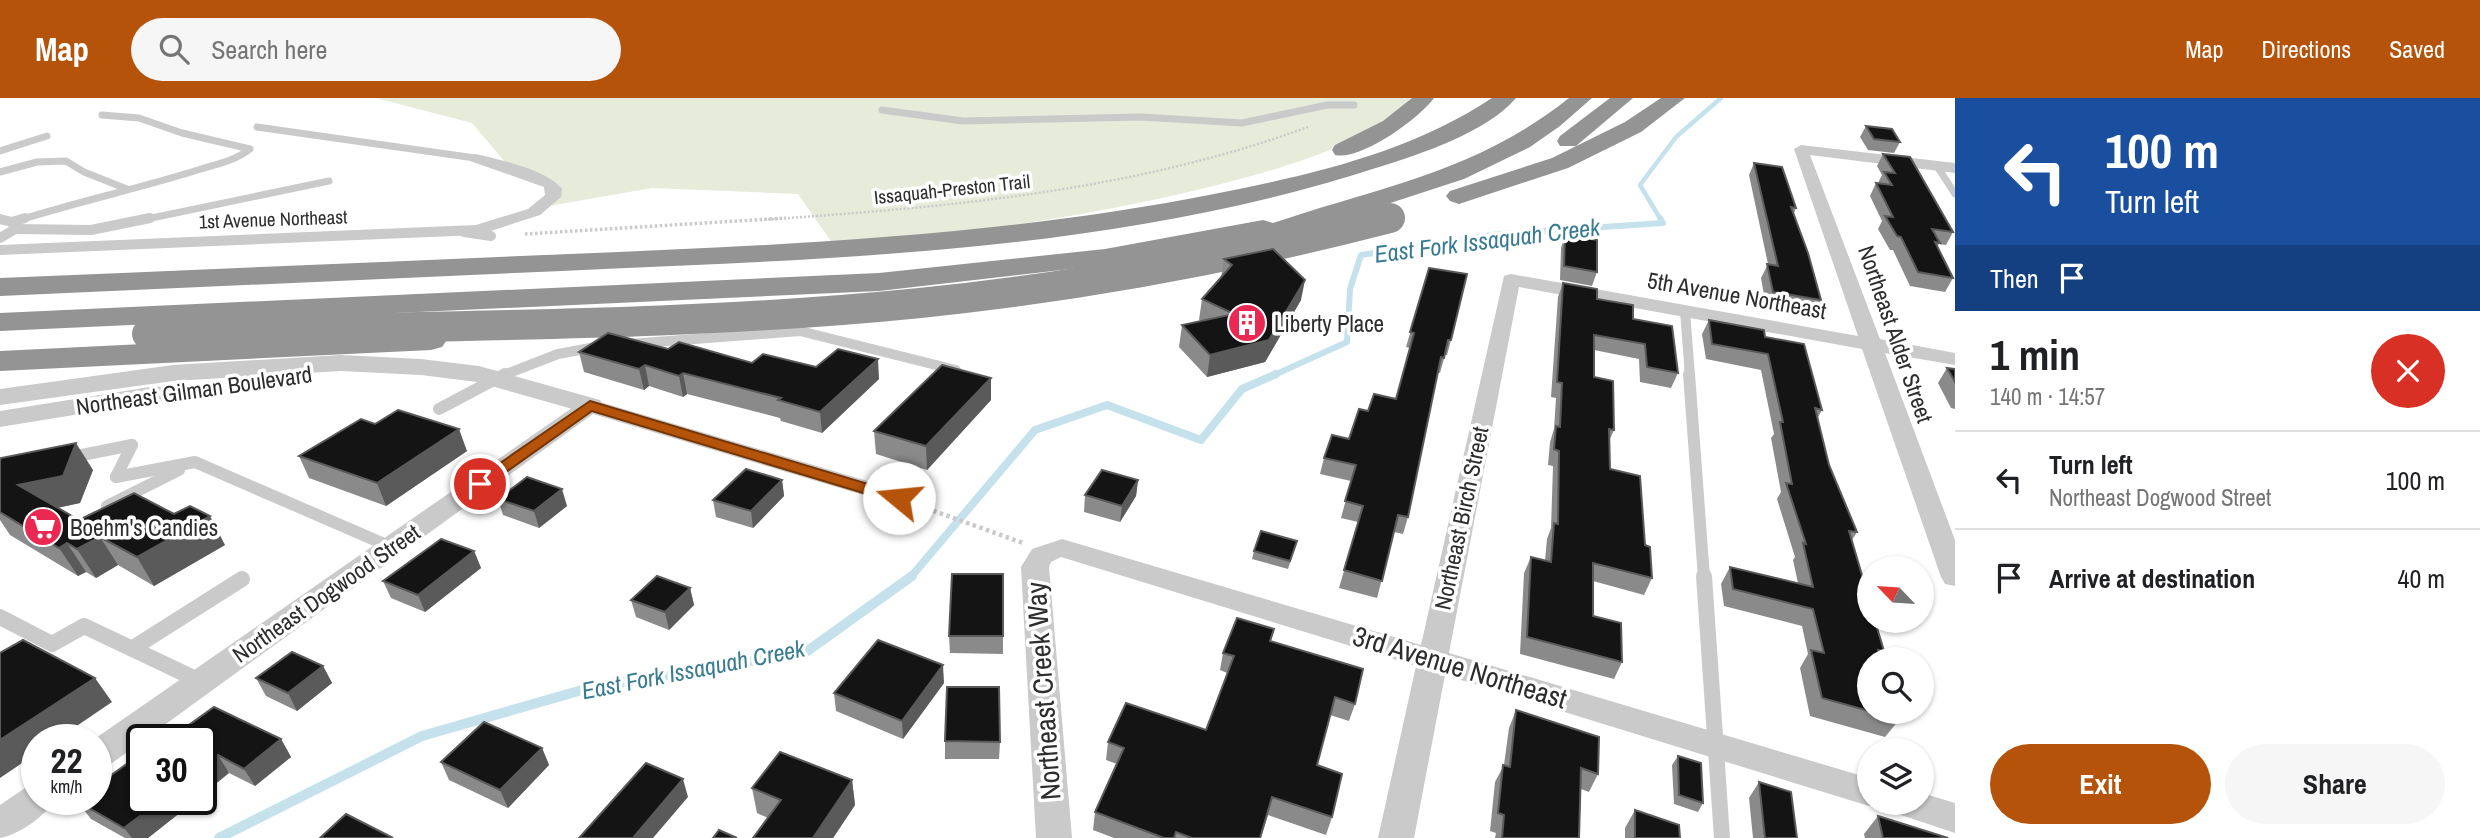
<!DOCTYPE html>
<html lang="en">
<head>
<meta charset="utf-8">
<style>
	:root { --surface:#fff; --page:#f6f6f6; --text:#202124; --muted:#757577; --line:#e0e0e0; --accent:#b45309 }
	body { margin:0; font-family:"Archivo Narrow",sans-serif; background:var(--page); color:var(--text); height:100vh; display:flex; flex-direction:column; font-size:26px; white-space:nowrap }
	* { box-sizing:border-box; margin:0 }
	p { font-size:23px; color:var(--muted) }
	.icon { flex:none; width:38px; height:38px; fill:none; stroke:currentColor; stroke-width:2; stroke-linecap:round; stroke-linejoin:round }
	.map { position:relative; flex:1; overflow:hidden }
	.side { display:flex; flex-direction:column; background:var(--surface); width:525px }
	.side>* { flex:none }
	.guide { background:#1a4fa0; color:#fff; overflow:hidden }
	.needle { width:46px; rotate:295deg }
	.controls { position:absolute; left:1857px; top:458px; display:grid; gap:14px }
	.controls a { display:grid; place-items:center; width:77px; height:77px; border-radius:50%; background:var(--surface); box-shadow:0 2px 5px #0004; font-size:35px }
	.speed { position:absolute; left:21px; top:626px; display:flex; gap:14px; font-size:35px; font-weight:700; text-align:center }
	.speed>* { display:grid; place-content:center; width:91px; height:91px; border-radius:50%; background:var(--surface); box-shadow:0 2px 5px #0004; line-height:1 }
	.speed small { font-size:18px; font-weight:400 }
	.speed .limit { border:4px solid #111; border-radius:10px; background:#fff; color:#111 }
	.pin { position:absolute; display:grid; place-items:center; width:60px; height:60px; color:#fff; margin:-30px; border:4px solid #fff; border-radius:50%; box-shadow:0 2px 7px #0007 }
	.me { position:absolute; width:77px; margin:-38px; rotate:287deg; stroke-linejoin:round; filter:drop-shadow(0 0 5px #0008) }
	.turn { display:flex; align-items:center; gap:24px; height:147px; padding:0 35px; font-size:32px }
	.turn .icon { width:91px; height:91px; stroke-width:2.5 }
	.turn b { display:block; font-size:49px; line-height:60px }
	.then { display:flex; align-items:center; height:66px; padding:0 35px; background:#0003; gap:14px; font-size:26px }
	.round { display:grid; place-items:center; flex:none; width:74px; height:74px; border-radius:37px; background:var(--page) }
	.overview { display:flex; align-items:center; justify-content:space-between; height:119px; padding:0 35px }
	h1 { font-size:42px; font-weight:800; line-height:52px }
	.cta { display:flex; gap:14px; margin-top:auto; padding:14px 35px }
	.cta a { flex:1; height:80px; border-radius:42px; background:var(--accent); color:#fff; font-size:28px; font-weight:800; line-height:80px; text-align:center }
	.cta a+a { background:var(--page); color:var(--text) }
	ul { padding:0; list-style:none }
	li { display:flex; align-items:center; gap:21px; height:98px; padding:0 35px; border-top:2px solid var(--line) }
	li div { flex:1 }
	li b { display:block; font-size:26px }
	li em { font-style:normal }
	header { display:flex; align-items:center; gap:42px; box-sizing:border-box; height:98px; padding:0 35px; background:var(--accent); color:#fff }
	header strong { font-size:33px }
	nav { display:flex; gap:38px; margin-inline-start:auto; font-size:24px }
	.search { width:490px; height:63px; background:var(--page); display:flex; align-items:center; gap:18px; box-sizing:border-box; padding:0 24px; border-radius:38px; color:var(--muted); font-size:26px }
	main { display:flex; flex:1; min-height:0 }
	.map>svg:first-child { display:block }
	.green { fill:#e6ebda }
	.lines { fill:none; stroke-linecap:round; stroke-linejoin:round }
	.stream-far3 { stroke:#c5e2ec; stroke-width:4.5 }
	.stream-far2 { stroke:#c5e2ec; stroke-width:6 }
	.stream-far1 { stroke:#c5e2ec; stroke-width:8 }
	.stream { stroke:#c5e2ec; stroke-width:10 }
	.path-far2 { stroke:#cacaca; stroke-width:2.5; stroke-dasharray:2 2; stroke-linecap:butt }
	.path-far1 { stroke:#cacaca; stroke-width:3.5; stroke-dasharray:2.5 2.5; stroke-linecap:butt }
	.path { stroke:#cacaca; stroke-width:4.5; stroke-dasharray:3.5 3.5; stroke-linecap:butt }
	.service-far3 { stroke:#cacaca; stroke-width:7 }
	.service-far2 { stroke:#cacaca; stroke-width:10 }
	.service-far1 { stroke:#cacaca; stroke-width:12 }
	.service { stroke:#cacaca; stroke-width:16 }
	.minor { fill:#cacaca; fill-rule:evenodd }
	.tertiary { fill:#cacaca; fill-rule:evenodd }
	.motorway { fill:#949494; fill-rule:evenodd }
	.motorway-bridge-far1 { stroke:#949494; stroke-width:23 }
	.motorway-bridge { stroke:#949494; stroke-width:30 }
	.wall { fill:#8a8a8a }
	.shaded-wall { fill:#5a5a5a }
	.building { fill:#141414; stroke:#5a5a5a; stroke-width:2 }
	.route { fill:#b45309; stroke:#753606; stroke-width:2 }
	.labels { text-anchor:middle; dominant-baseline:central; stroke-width:7; stroke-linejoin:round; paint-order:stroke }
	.far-street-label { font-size:19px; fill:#2d2d2d; stroke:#fff }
	.street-label { font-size:23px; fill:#2d2d2d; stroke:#fff }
	.poi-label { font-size:23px; fill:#2d2d2d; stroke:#fff; text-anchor:start }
	.water-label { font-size:24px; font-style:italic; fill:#397b92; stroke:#fff }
	.near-street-label { font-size:28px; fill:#2d2d2d; stroke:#fff }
</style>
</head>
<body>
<header>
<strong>Map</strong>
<div class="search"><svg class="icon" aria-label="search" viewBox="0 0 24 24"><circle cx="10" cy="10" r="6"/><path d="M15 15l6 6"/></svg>Search here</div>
<nav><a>Map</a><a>Directions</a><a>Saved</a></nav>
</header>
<main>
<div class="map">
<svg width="1955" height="740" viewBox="0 0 1955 740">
	<rect width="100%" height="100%" fill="#fff"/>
	<path class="green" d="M376,0H1411C1363,48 1289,68 1225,85C1098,118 967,134 838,153L798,96L652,90L543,109L554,91L510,70L472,25Z"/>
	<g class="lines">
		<path class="stream-far3" d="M1661,122L1640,87L1676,39L1721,0"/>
		<path class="stream-far2" d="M1272,278L1347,244L1350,191L1361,157L1499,136L1663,125L1660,120"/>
		<path class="stream-far1" d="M910,480L1035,332L1107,307L1201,342L1242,291L1276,276"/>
		<path class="stream" d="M219,740L422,638L589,590L806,554L912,478"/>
		<path class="path-far2" d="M760,122C948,109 1130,94 1308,29"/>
		<path class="path-far1" d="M525,136L786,120"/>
		<path class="path" d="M920,408L1023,445"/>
		<g class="service-far3">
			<path d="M882,12L963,23L1141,19L1242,25L1327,7H1354"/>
			<path d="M257,29L475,60"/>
			<path d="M0,53L47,38"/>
			<path d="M1937,68L1955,96"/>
			<path d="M0,74L37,64L66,63L84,74L127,91"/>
			<path d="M20,122C80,103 141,90 201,71C218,66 236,62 250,51L182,35L139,20L102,17"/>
			<path d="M142,122L329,83"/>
		</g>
		<g class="service-far2">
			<path d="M0,121L12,124L25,120"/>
			<path d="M15,131L91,132L150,120"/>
			<path d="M464,134L491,138"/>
			<path d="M0,140L15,131L12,124"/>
			<path d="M1685,213L1690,278"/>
			<path d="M629,246L800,233L956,272"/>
			<path d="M501,278L558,256L601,248"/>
		</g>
		<g class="service-far1">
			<path d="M1689,276L1704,480"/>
			<path d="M439,311L505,276"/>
			<path d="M67,360L132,347"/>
			<path d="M116,379L195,364L391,449"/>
			<path d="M116,379L132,347"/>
			<path d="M107,408L179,372"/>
		</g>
		<g class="service">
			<path d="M1704,478L1722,740"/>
			<path d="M0,519L52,546L84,528L200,583"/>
			<path d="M133,550L242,481"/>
		</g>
		<g class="minor">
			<path d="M1801,47L1955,65V75L1810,57L1880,241L1955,255V267L1885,255L1955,442V488L1945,486L1941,479L1862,251L1519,189L1449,555L1869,680V705H1878L1869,708L1445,577L1414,740H1378L1416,568L1061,459L1051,464L1049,469L1072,740H1036L1021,469L1032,451L1062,441L1421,547L1504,178L1511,176L1858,238L1794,51Z"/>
			<path d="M475,56C498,61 548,72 562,91L561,99L540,117L478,137L0,157V147L476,127L528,111L545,97L544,89L470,63L468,60Z"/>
			<path d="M590,301L908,395L912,400L908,405L899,408L890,405L593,316L108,668L96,671V642H93L582,303Z"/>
			<path d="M37,686V702H54C46,718 18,737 0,740V707L25,690Z"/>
			<path d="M1922,695L1955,705V735L1895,715L1890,705H1922Z"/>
		</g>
		<g class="tertiary">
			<path d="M341,257L421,261L479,268L600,302L604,308L600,314L590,316L477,284L421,277L341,273L173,283L0,307V291L173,267Z"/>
			<path d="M156,288L166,290L169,296L166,302L0,329V313Z"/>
		</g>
		<g class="motorway">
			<path d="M1412,0H1434C1419,21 1360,63 1335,57L1332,52L1335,47L1383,23Z"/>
			<path d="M1492,0H1516C1487,34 1421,56 1379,69C1130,150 863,160 604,171C403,180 201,189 0,198V180C190,172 380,164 570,156C786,147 1002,138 1214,96C1310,77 1409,55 1492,0Z"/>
			<path d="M1569,0H1592L1560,28L1530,49L1464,81L1237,155L1227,153L1225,145L1105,167L879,193L0,233V215L879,175L1105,151L1263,122L1273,125C1382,88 1476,74 1569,0Z"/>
			<path d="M1610,0H1633L1576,48H1560L1557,43L1560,38Z"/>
			<path d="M1661,0H1685L1641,34L1568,70L1459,106L1450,103L1446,98L1450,93L1552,60L1625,24Z"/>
			<path d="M431,232L442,235L447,242L442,249L431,252L0,273V253Z"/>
		</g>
		<path class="motorway-bridge-far1" d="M1384,122L1390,120"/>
		<path class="motorway-bridge" d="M147,236C405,226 663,231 920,205C1079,189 1235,160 1390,120"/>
	</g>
	<g class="wall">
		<path d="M1866,28L1900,44L1894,55L1868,52L1860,39Z"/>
		<path d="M1883,56L1953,134L1946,147L1939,146L1937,149L1953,180L1945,194L1910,188L1893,152H1890L1878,131L1882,123L1870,98L1876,85H1878L1882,77L1877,68Z"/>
		<path d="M1754,65L1796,110L1794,115L1821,202L1814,217L1766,208L1761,180L1768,166L1749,77Z"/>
		<path d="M1565,137L1597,174L1592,188L1560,182L1561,150Z"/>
		<path d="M1224,161L1301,202L1265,264L1207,279L1179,249L1182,227L1202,223L1199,222L1202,201L1221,180Z"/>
		<path d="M1429,170L1451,242L1447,257H1445L1440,275H1437L1408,419L1403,436L1394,434L1377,500L1339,490L1358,424L1341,420L1351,383L1320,376L1324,360L1349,341L1368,313L1396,301L1410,250L1406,249Z"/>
		<path d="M1563,185L1597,201L1633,221L1678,275L1671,290L1640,284L1639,261L1594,252V279L1614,332L1609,343L1610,371L1645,447L1652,480L1644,497L1593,483V518L1622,564L1614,581L1520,556L1524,475L1531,459L1545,463L1547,441L1551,430L1553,368L1548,367L1550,344L1554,331L1556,300L1551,299L1558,199Z"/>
		<path d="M1709,222L1765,239L1822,312L1817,321L1829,367L1857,434L1852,442L1884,553L1880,558L1869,562V614H1897L1899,622L1885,639L1810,618L1800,570L1808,556L1802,528L1724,508L1721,486L1730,469L1798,485L1793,462L1795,459L1777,401L1781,394L1771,340L1774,336L1761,272L1706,261L1702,236Z"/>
		<path d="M668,251L752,265L816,269L879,281L822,335L781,323L780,320L687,296L683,299L649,288L644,292L584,274L579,254Z"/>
		<path d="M1947,270L1955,271V311L1951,310L1938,285Z"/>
		<path d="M991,302L927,372L876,356L874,333Z"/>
		<path d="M467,353L386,408L309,380L299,358Z"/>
		<path d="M0,363L93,372L80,405L58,410L79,422L225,447L154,488L118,467L96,480L86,474L78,478L10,437L0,422Z"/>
		<path d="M782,382L784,398L753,430L716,419L713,402Z"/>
		<path d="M1138,382L1136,398L1120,424L1084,414L1085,397Z"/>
		<path d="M498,401L567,408L539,430L503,417Z"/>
		<path d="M1297,443L1288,471L1252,461L1254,453Z"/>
		<path d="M474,453L481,470L425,514L391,500L383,483Z"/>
		<path d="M690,490L694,507L669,532L636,519L631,502Z"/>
		<path d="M1274,531L1271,543L1355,606L1349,623L1330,617L1317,667L1332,719L1326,737L1268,717L1261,740H1114L1093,732L1095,714L1117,666L1106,662L1108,644L1206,632L1227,575L1220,572L1223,555Z"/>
		<path d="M949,538H1003V556L950,555Z"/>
		<path d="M323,568L332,585L297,613L266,598L256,580Z"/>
		<path d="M944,585L903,641L836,613L834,595Z"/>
		<path d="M1516,612L1598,676L1589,694L1581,691L1579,740H1495L1496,735L1490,733L1495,684L1504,667L1509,630Z"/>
		<path d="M281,641L291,659L255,688L229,675L201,642Z"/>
		<path d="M945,643L1000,644L999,661H945Z"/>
		<path d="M542,650L549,667L508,710L449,682L441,664Z"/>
		<path d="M1678,658L1703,705L1698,714L1674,706L1672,667Z"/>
		<path d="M852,682L855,707L833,740H753L768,720L757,715L752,690Z"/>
		<path d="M1759,684L1797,740H1753L1749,700Z"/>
		<path d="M196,702L148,740H125L91,721L77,703Z"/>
		<path d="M1635,712L1680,740H1625V730Z"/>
		<path d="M1878,718L1948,740H1865L1864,736Z"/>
	</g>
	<g class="shaded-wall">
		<path d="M1305,182L1301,202L1265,264L1207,279L1210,257Z"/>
		<path d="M878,261L879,281L822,335L820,314Z"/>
		<path d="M645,267L649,288L644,292L639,271Z"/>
		<path d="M683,275L687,296L683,299L679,278Z"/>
		<path d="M991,280V302L927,372L926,348Z"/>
		<path d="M459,331L467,353L386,408L377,385Z"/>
		<path d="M76,345L93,372L80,405L36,414L18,387Z"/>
		<path d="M782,382L784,398L753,430L751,413Z"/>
		<path d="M1138,382L1136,398L1120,424L1122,408Z"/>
		<path d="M562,391L567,408L539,430L534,413Z"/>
		<path d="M210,418L225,447L154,488L137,459Z"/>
		<path d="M100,439L118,467L96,480L77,451Z"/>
		<path d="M67,445L86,474L78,478L59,450Z"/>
		<path d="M474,453L481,470L425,514L418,497Z"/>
		<path d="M690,490L694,507L669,532L665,514Z"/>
		<path d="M943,567L944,585L903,641L902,623Z"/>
		<path d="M323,568L332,585L297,613L288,595Z"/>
		<path d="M95,580L112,604L56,642H37V655L0,680V642Z"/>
		<path d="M281,641L291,659L255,688L244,671Z"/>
		<path d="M542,650L549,667L508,710L500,692Z"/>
		<path d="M218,657L229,675L201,698V670Z"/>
		<path d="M683,681L688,699L653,740H633Z"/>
		<path d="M852,682L855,707L833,740H813Z"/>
		<path d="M161,702H196L148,740H132L124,730Z"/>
	</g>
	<g class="building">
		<path d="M1866,28L1892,31L1900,44L1874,41Z"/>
		<path d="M1883,56L1910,59L1953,134L1932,131L1940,145L1935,144L1953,180L1918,174L1901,139L1897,138L1885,118L1893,119L1876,85L1892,87L1884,74L1895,75Z"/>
		<path d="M1754,65L1782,69L1796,110L1791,109L1808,155L1821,202L1773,194L1767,166L1778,168Z"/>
		<path d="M1565,137L1597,142V174L1564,168Z"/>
		<path d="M1273,151L1305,182L1269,242L1210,257L1182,227L1234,216L1202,201L1232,167L1224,161Z"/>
		<path d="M1429,170L1467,176L1451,242H1448L1444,260L1441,259L1408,419L1398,417L1382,483L1344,472L1363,408L1345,403L1356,367L1324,360L1332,337L1349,341L1359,311L1368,313L1374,296L1396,301L1414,235L1410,234Z"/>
		<path d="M1563,185L1597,191V201L1633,207V221L1672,228L1678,275L1647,269L1645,246L1594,237V279L1613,283L1614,332L1609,331L1610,371L1640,378L1645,447L1650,449L1652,480L1593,465V518L1621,525L1622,564L1527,539L1531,459L1551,464L1554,425L1558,426L1559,353L1554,351L1556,328L1560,329L1562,285L1557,284Z"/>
		<path d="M1709,222L1764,232L1765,239L1804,246L1822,312L1815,310L1829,367L1857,434L1849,433L1869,501V523H1875L1884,553L1878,552L1881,562H1869V613L1822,600L1811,552L1824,555L1813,511L1733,491L1730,469L1813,489L1803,445L1806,446L1786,385L1792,386L1780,324H1783L1768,256L1712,246Z"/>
		<path d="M608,235L668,251L679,244L752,265L763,256L816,269L838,251L878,261L820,314L778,302L781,300L683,275L679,278L645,267L639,271L579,254Z"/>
		<path d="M942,267L991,280L926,348L874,333Z"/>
		<path d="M1947,270L1955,271V284Z"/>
		<path d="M398,312L459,331L377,385L299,358L361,321L375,326Z"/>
		<path d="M76,345L63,378L18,387L79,422L134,395L174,416L190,408L210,418L137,459L100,439L77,451L67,445L59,450L0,414V363L1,360Z"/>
		<path d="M746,371L782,382L751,413L713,402Z"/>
		<path d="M1102,372L1138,382L1122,408L1085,397Z"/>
		<path d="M527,379L562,391L534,413L498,401Z"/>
		<path d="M1261,433L1297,443L1290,463L1254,453Z"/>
		<path d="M441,441L474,453L418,497L383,483Z"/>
		<path d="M952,476H1003V538H949Z"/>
		<path d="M657,478L690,490L665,514L631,502Z"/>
		<path d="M1237,520L1274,531L1270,543L1363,571L1355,606L1335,599L1317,667L1342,676L1332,719L1272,699L1260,740H1192L1176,734L1174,740H1164L1095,714L1124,650L1108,644L1126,605L1206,632L1234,558L1223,555Z"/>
		<path d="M23,542L95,580L0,642V555Z"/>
		<path d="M878,542L943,567L902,623L834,595Z"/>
		<path d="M292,554L323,568L288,595L256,580Z"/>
		<path d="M947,589H999L1000,644L945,643Z"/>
		<path d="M214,609L281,641L244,671L218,657L201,670V642H168Z"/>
		<path d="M1516,612L1599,639L1598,676L1581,670L1579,740H1502L1504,717L1498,715L1503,667L1510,669Z"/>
		<path d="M1872,614H1897L1899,622Z"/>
		<path d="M484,624L542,650L500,692L441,664Z"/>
		<path d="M780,654L852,682L813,740H753L781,702L752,690Z"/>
		<path d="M142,655V702H161L124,730L77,703L96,702V688Z"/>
		<path d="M1678,658L1701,665L1703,705L1679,697Z"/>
		<path d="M646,665L683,681L633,740H579Z"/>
		<path d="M1759,684L1791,694L1797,740H1765Z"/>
		<path d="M1635,712L1679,727L1680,740H1635Z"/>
		<path d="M346,716L393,740H320Z"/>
		<path d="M1878,718L1948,740H1883Z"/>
		<path d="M719,732L737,740H713Z"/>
	</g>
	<path class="route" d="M590,303L905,397L907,400L905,404H893L592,313L485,389H474L472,386L474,383Z"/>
	<defs>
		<symbol id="building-disc" viewBox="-11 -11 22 22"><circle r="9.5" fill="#eb2852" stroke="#fff"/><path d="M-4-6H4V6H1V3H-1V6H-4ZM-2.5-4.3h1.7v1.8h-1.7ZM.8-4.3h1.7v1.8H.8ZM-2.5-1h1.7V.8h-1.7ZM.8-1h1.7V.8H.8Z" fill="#fff"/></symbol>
		<symbol id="supermarket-disc" viewBox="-11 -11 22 22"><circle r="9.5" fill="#eb2852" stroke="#fff"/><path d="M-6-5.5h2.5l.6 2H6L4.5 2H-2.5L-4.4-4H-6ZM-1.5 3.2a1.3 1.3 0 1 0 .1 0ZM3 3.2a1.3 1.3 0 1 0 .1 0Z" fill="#fff"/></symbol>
	</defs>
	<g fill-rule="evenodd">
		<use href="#building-disc" x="1225" y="203" width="44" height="44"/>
		<use href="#supermarket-disc" x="21" y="407" width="44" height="44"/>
	</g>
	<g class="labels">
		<g class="far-street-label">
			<text transform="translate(952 91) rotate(-6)">Issaquah-Preston Trail</text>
			<text transform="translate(273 121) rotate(-2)">1st Avenue Northeast</text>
		</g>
		<g class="street-label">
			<text transform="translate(1737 197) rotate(10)">5th Avenue Northeast</text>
			<text transform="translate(1896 236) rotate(71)">Northeast Alder Street</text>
			<text transform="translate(194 292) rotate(-8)">Northeast Gilman Boulevard</text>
			<text transform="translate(1461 420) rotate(-78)">Northeast Birch Street</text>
			<text transform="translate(326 495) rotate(-35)">Northeast Dogwood Street</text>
		</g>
		<g class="poi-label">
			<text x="1274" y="225">Liberty Place</text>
			<text x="70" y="429">Boehm's Candies</text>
		</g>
		<g class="water-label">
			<text transform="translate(1487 142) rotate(-7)">East Fork Issaquah Creek</text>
			<text transform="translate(693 571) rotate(-11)">East Fork Issaquah Creek</text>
		</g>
		<g class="near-street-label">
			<text transform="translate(1460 569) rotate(17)">3rd Avenue Northeast</text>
			<text transform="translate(1043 593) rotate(-94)">Northeast Creek Way</text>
		</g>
	</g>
</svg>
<div class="controls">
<a><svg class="needle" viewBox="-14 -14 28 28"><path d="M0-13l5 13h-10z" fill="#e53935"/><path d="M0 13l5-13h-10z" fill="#757577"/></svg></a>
<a><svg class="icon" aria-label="search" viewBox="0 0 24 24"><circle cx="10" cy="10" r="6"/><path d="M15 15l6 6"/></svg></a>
<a><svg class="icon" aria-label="layers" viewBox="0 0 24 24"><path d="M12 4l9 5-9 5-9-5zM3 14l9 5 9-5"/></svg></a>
</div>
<div class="speed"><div>22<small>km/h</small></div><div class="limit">30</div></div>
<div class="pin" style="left:480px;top:386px;background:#d93025"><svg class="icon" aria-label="arrive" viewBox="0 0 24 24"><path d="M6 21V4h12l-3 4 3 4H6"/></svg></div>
<svg class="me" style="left:899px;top:400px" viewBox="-20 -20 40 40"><circle r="19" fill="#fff"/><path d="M0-13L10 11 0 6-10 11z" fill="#b45309"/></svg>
</div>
<section class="side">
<div class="guide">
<div class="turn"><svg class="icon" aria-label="left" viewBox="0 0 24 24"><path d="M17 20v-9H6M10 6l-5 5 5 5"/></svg><div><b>100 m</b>Turn left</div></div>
<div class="then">Then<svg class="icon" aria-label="arrive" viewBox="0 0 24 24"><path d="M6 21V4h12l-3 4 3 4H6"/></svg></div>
</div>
<div class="overview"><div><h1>1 min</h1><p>140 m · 14:57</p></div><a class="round" style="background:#d93025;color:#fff"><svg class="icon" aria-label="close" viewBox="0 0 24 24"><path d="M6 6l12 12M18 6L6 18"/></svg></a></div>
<ul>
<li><svg class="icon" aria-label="left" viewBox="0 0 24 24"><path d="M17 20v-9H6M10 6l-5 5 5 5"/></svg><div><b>Turn left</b><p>Northeast Dogwood Street</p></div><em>100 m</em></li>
<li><svg class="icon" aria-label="arrive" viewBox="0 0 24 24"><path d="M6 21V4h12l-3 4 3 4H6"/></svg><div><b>Arrive at destination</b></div><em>40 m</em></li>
</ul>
<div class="cta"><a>Exit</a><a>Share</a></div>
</section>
</main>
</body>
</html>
